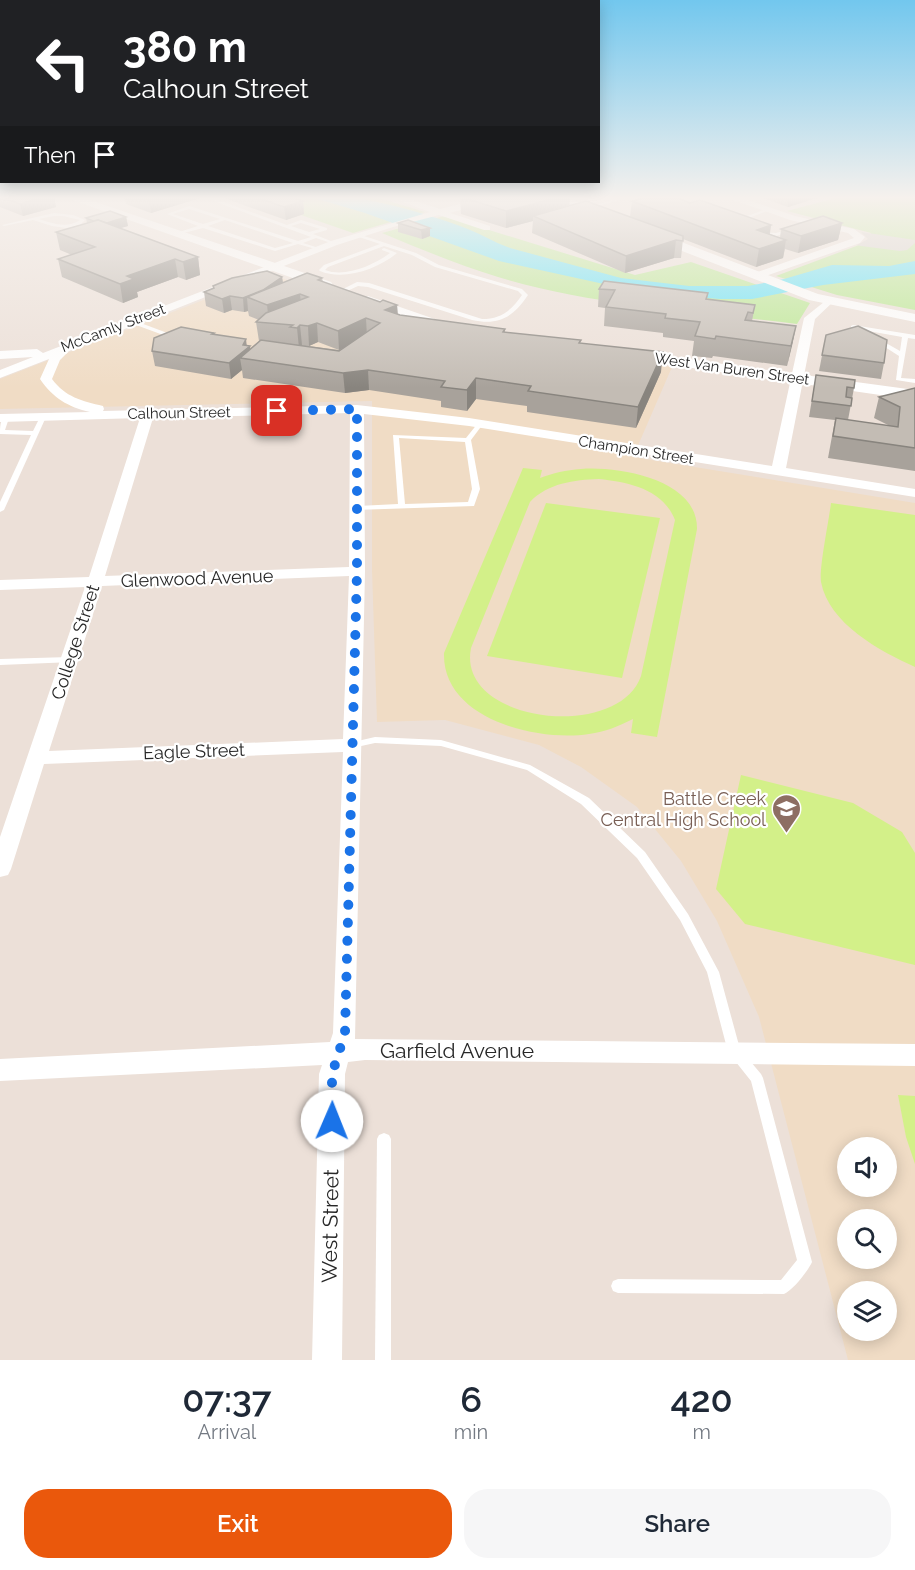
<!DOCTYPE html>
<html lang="en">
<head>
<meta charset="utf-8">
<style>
	:root { --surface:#fff; --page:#f6f6f7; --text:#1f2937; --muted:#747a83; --accent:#ea580c }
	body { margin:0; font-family:Raleway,sans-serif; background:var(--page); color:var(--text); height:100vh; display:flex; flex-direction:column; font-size:22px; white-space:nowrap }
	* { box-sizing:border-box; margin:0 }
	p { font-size:20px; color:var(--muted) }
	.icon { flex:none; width:33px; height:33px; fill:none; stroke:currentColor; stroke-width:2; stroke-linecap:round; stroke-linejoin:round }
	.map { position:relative; height:1360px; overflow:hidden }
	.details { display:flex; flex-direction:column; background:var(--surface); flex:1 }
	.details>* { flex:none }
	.banner { position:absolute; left:0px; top:0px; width:600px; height:183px; box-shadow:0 3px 15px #0003; background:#202124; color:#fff; overflow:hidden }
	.buttons { position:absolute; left:837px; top:1137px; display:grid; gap:12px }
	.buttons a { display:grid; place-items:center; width:60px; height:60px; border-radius:50%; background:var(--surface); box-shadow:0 3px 15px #0003; font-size:30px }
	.pin { position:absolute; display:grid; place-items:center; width:51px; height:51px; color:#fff; margin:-26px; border-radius:12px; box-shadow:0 3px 9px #0006 }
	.me { position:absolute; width:66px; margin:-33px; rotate:1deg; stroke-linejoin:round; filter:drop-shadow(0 0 4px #0008) }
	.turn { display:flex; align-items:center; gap:21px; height:126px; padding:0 24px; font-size:27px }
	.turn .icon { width:78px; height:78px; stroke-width:2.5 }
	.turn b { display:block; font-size:42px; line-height:51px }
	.then { display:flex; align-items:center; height:57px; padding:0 24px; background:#0003; gap:12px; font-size:22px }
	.eta { display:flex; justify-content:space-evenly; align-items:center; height:102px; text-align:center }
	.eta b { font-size:36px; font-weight:600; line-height:42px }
	.action { display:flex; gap:12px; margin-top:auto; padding:12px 24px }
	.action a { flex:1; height:69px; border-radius:24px; background:var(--accent); color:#fff; font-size:24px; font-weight:600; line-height:69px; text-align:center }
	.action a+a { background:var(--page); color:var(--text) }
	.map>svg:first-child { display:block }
	.education { fill:#f0dcc5; fill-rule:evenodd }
	.green { fill:#b9e88f }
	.pitch { fill:#d3f089; fill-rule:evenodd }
	.plaza { fill:#d7d1cb }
	.water { fill:#61e4f8 }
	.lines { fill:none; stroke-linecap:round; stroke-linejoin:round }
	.service { fill:#fff; fill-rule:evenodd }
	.minor { fill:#fff; fill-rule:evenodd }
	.tertiary { fill:#fff; fill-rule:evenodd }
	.wall { fill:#a8a29b; fill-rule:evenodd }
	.shaded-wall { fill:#88847e }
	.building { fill:#c3bcb4; stroke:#88847e; stroke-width:1.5 }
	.route { stroke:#1a73e8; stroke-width:10; stroke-dasharray:0 18 }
	.labels { text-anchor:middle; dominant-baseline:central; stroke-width:4.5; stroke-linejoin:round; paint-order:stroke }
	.far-street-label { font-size:15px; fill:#282828; stroke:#fff }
	.street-label { font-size:18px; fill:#282828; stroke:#fff }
	.education-label { font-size:18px; fill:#785e54; stroke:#fff; text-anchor:end }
	.near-street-label { font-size:21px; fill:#282828; stroke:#fff }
</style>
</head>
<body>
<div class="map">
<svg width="915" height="1360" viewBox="0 0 915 1360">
	<rect width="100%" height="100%" fill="#ece0d8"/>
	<path class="education" d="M270,274L451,337L672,367L633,457L915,503V1360H848L759,1017L717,921L681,861L637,807L581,767L539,745L445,720L377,722L372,570V401L0,409V379ZM848,1148H886V1186H848ZM848,1220H886V1258H848ZM848,1292H886V1330H848Z"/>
	<g class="green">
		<path d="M249,197H376L425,212L353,233Z"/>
		<path d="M839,197H915V310L837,295L776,276L867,242L871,233L787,211Z"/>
		<path d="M444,216L635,275L691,262L810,303L797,324C698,311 594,306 498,277C459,265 420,249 382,233Z"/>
	</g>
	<g class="pitch">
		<path d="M523,468L542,470L540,478C553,473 566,470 581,469C618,466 698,479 697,529L657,737L631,733L633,719C619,726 605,732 589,734C537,742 442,719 444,653ZM599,479C628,482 663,489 675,520L641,676C618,742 456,723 471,648L530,502C548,483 574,480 599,479Z"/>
		<path d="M546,503L660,518L622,678L487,656Z"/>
		<path d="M831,503L915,515V667C880,651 829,624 821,582C819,568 829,520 831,503Z"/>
		<path d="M741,775L853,803L902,832L915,853V965L745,924L716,889Z"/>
		<path d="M898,1095L915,1096V1164L906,1137Z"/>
	</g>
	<path class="plaza" d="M861,232L915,240V243L907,250L900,251L861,246L857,245L868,239Z"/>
	<path class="water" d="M311,197C326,197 342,195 357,198C391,204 427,214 460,226C478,232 493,242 510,248L621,278L689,286H748L784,279L832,265L889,266L915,261V274L823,285L752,299H720L645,293L499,261L365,213Z"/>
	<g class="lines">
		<g class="service">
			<path d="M203,197H210L287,225L301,220L327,228V230L313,234L336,243L334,244L316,238L303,243L319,248V250L298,244L275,251L203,228L176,235V233L198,226L167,214L189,206L298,241L311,237ZM189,209L220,219L203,224L173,214ZM225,220L293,243L275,248L208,226ZM301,223L320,229L309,232L291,226Z"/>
			<path d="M622,197H630L587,209L585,208Z"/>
			<path d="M766,209L770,210L738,222L734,221Z"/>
			<path d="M54,213L73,215L85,220L80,225L66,228L52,226L33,220L4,226L2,225ZM54,216H63L80,220C66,229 52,223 39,219Z"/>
			<path d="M790,229H792V231L776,236L758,233L760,232L776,233Z"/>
			<path d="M358,234L416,253L439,265L522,289L528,295C513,317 499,326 472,320L368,287L358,286L345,292H341V290L357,282L369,283L482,319C501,319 512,310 522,295L518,291L435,267L412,255L384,246L328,267L325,270C345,278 374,265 390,253L382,250V249L384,248L397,253C378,269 344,281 320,271L319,270L324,265L380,244L356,236V235Z"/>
			<path d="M130,319L178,337L179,338L174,339L128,322V320Z"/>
			<path d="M853,325L915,335V339L908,338L901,378L915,379V383L896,380L899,356L874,340L879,339L900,351L902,337L863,330L868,334L865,336L851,328V326Z"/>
			<path d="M43,415L46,417L4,510L0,512V502L31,435L0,434C0,428 0,418 6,416L9,418L5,430L33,431L40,417Z"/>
			<path d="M480,422L483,424L471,440L480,489L474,506L355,510V506H358L398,504L393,435L466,438L478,423ZM399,438L465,442L472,489L468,502L405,504Z"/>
			<path d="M70,657L74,660L73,662L0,665V659Z"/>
			<path d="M375,737L441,740L530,765L589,798L645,852L688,914L719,972L740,1049L761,1074L763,1078L812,1262C808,1271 793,1290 784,1294L618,1293L613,1291L611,1286L613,1281L618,1279L781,1280L797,1260L751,1081L728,1052L707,972L680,920L637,858L581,804L527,770L441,746L375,743L352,748L349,747L347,745L349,743Z"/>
			<path d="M384,1133L389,1135L391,1139V1360H375L377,1139L379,1135Z"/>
		</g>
		<g class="minor">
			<path d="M389,197H403L440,209L488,197H504L450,213L490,226V230H484L439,215L393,227L337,245L69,351L60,360L52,379C65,397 82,401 103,406L104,409L103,411L357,405L469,418L772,466L804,318L829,298L834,301L815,319L786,468L915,489V497L469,426L364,414L365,571L355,1039L915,1044V1066L365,1060L348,1062L345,1074L342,1360H312L319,1074L322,1065L0,1081V1059L330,1042L333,1033L343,752L44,764L11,869L8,875L0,877V837L85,587L0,590V580L89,577L140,418L0,422V414L90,412C68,407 53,398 40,379L49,359L0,378V370L33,357L0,359V351L37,349L43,353L331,241L430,212ZM350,413L349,567L105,576L153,418ZM349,576L343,739L49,751L102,586Z"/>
			<path d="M725,197H739L795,216L854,229L865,237L860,243L760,278H752V274L854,238L848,233L790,220Z"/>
		</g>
		<g class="tertiary">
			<path d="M64,197H81L331,282L333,285L326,289L321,288Z"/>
			<path d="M551,197H567L608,215L602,219L598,217Z"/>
			<path d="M655,232L818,294L915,314V322L809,300L651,239V233Z"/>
			<path d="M368,296L452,325L454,328L452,331H442L363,303L361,300Z"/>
			<path d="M634,352L915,390V400L629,359L627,356L629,353Z"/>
		</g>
	</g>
	<g class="wall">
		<path d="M0,197H54L56,207L23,216L0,207Z"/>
		<path d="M121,197H200V198L151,213L126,204L125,199Z"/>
		<path d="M221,197H291L303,201L304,214L286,220Z"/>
		<path d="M460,197H570L569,206L630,217L632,201L690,203L771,225L770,234L780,238L781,229L842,223L838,240L798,253L785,249L783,258L756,267L683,239L681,258H674L625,273L532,233L533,221L506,228L461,214Z"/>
		<path d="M760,197H820L788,207Z"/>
		<path d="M126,217L128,226L120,228L198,257L200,275L186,280L178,277L137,292L138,297L123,303L62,277L58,259L72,255L60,250L56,232L87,223L86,218Z"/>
		<path d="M398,223L430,228V236L422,239L398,232Z"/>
		<path d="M282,277L283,283L322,278L323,282L380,302L397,305L398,315L505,329V332L580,343L661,372L636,428L527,412V406L476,399L467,411L441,407V401L369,390L345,393L243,378L242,370L231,379L155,366L152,351L215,335L250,346V349L259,341L256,322L259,320L249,316L248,311L244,312L232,310L224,313L206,306L204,292L213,289V286ZM318,342L339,350L301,345L309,346Z"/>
		<path d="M599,289L708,293L707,299L755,305L752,321L796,326L787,366L713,356L712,358L692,356L694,341L663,337V333L604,326L605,308L598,307Z"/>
		<path d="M826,335L884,363L881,379L819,371Z"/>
		<path d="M816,375L854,388L848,420L890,426L874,418L879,397L915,388V471L828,458L835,420L809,417Z"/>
	</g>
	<g class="shaded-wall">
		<path d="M43,197H54L56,207L23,216L20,204Z"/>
		<path d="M149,197H200V198L151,213Z"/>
		<path d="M560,197H570L569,211L533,216V221L506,228V211Z"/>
		<path d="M789,197H820L788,207Z"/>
		<path d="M303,201L304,214L286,220L284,207Z"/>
		<path d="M126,217L128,226L103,233L102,225Z"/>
		<path d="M842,223L838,240L798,253L801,236Z"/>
		<path d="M771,225L768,242L757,230Z"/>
		<path d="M430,228V236L422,239L421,230Z"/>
		<path d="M676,240L674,258L625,273L626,256Z"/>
		<path d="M786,240L783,258L756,267L759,249Z"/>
		<path d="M198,257L200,275L186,280L183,262Z"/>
		<path d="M175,259L178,277L137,292L138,297L123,303L120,284L127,276Z"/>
		<path d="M282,277L284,291L247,297L248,311L244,312L243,298Z"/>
		<path d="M300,294L302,313L269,323L267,305Z"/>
		<path d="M230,296L232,310L224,313L222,299Z"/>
		<path d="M397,305L398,324L385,310Z"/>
		<path d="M366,318L367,338L339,350L338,331Z"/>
		<path d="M317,323L318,342L309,346L308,326Z"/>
		<path d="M300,325L302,345L299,348L297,328Z"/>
		<path d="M796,326L792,346L787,366L791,346Z"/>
		<path d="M246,339L247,348L250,346L252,360L245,359V360V359L240,358L242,370L231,379L229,363L243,345Z"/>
		<path d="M663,352L661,372L636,428L638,407Z"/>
		<path d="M368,370L369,390L345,393L343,373Z"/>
		<path d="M476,378V399L467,411V390Z"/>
	</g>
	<g class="building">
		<path d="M3,197H43L20,204Z"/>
		<path d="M256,197H291L303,201L284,207Z"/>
		<path d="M461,197H560L506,211Z"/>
		<path d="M647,197H675L690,203L700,200L771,225L757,230L786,240L759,249L632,201Z"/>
		<path d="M586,201L683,236V241L676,240L626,256L533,216Z"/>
		<path d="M110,211L126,217L107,223L98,220L93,221L86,218Z"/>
		<path d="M823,216L842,223L801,236L781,229Z"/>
		<path d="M98,220L198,257L183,262L175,259L127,276L134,279L120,284L58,259L95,247L56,232Z"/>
		<path d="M408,220L430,228L421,230L398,223Z"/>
		<path d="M267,271L282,277L263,290L243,298L230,296L222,299L204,292L214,288L213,286L232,278Z"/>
		<path d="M307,273L322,278L318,280L380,302L383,300L397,305L385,310L400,315L505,329L503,332L581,340L579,343L663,352L638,407L528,391L531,386L476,378L467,390L441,387L445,381L368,370L343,373L240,358L261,340L339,351L380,323L366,318L338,331L317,323L308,326L300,325L297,328L290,327L293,325L256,322L266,313L308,297L300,294L267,305L247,297Z"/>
		<path d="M604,281L708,293L706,299L755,305L753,313L748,312L745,320L796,326L791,346L716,336L715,339L695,336L700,322L665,318L666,314L606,307L615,290L599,289Z"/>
		<path d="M858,326L887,340L884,363L822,355L826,335Z"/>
		<path d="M181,327L214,333L212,334L246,339L243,345L250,346L229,363L152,351L154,338Z"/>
		<path d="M816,375L855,380L854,388L847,387L846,397L852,398L851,406L812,401Z"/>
		<path d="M915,388V448L833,436L836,418L898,427L900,407L879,397Z"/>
	</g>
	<linearGradient id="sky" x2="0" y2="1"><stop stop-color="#72c7ee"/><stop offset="0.51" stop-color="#f6f1ed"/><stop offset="1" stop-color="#f6f1ed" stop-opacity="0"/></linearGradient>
	<rect width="915" height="388" fill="url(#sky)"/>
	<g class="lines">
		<path class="route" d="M277,411L357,409V571L345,1033L332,1074V1121"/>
	</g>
	<defs>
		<symbol id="school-pin" viewBox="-11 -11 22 30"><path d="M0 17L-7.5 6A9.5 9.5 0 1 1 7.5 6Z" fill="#8d6e63" stroke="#fff"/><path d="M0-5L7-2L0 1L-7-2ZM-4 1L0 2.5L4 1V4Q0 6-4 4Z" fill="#fff"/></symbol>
	</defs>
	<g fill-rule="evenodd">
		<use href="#school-pin" x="770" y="792" width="33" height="45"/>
	</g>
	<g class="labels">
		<g class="far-street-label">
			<text transform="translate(113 328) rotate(-21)">McCamly Street</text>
			<text transform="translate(732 369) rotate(8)">West Van Buren Street</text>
			<text transform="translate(179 413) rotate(-1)">Calhoun Street</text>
			<text transform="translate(636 450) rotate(9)">Champion Street</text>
		</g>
		<g class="street-label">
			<text transform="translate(197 578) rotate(-2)">Glenwood Avenue</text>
			<text transform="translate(75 642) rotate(-72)">College Street</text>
			<text transform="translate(194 751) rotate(-2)">Eagle Street</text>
		</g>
		<g class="education-label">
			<text x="766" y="798">Battle Creek<tspan x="766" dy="21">Central High School</tspan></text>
		</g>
		<g class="near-street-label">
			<text x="457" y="1050">Garfield Avenue</text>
			<text transform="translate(330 1226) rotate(-89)">West Street</text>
		</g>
	</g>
</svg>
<div class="buttons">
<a><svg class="icon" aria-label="sound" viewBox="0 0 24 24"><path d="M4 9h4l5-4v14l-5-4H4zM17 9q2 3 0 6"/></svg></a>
<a><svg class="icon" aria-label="search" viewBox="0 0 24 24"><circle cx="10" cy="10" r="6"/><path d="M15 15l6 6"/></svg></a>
<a><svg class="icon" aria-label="layers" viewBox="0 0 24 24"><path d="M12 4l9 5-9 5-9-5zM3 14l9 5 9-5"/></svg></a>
</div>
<div class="pin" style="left:277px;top:411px;background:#d93025"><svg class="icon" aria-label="arrive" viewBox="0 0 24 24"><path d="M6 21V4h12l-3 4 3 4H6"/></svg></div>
<svg class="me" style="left:332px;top:1121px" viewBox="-20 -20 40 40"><circle r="19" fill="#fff"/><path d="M0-13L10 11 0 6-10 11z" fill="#1a73e8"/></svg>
<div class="banner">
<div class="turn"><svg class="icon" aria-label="left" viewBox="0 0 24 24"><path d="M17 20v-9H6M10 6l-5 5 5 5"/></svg><div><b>380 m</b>Calhoun Street</div></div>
<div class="then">Then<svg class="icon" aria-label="arrive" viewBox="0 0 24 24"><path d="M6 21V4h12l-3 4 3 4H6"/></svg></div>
</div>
</div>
<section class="details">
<div class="eta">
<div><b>07:37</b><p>Arrival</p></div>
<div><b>6</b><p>min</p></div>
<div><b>420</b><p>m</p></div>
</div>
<div class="action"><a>Exit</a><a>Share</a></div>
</section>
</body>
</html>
